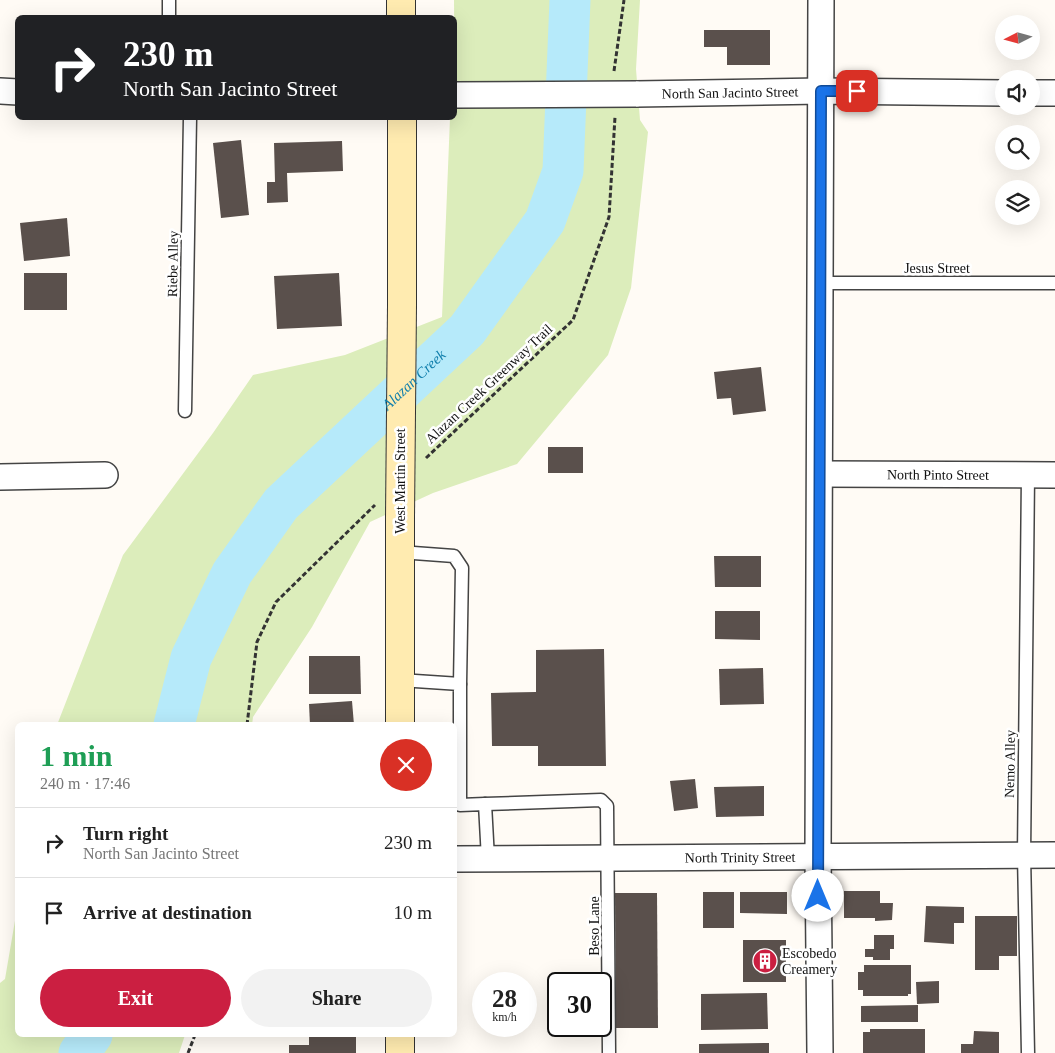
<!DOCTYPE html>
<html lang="en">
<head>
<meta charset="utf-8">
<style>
	:root { --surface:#fff; --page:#f2f2f2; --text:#222; --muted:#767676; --line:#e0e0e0; --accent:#cb1f41 }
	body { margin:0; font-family:Georgia,serif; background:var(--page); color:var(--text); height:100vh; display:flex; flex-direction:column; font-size:19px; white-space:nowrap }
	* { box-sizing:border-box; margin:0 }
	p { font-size:16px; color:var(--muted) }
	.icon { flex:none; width:28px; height:28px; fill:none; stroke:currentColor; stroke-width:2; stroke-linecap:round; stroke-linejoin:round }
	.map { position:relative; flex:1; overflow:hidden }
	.side { position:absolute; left:15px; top:722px; width:442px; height:315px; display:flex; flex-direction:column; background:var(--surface); border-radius:8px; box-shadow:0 5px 20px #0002 }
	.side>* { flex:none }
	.banner { position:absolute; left:15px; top:15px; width:442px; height:105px; border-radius:8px; box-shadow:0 5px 20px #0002; background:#202124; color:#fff; overflow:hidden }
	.needle { width:32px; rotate:264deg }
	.buttons { position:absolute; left:995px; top:15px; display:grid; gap:10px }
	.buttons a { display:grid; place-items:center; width:45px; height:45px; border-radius:50%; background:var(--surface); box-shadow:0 5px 20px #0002; font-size:25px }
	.speed { position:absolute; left:472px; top:972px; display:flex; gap:10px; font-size:25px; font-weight:700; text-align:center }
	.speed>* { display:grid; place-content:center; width:65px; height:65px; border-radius:50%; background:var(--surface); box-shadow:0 5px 20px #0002; line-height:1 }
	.speed small { font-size:12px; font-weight:400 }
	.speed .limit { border:2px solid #111; border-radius:8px; background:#fff; color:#111 }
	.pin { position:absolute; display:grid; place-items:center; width:42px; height:42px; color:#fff; margin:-21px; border-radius:10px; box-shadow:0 2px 8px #0006 }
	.me { position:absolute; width:55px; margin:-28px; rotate:0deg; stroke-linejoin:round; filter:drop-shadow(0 0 4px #0008) }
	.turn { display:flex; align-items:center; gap:18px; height:105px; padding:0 25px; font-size:22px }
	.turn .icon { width:65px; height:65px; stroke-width:2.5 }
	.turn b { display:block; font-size:35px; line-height:42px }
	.round { display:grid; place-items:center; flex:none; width:52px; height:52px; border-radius:26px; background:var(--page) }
	.head { display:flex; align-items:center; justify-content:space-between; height:85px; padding:0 25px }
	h1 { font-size:30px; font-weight:800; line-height:38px; color:#1e9e55 }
	.action { display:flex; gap:10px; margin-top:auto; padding:10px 25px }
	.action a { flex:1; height:58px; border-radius:30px; background:var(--accent); color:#fff; font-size:20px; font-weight:800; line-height:58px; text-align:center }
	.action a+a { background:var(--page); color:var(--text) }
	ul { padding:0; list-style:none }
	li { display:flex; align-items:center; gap:15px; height:70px; padding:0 25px; border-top:1px solid var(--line) }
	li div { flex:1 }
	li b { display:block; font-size:19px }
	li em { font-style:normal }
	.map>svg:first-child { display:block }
	.green { fill:#dcedbb }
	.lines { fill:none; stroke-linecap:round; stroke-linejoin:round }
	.river { stroke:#b6eafa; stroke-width:41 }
	.building { fill:#5a504c }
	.lane-casing { stroke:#444; stroke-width:15 }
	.street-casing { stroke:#444; stroke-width:28 }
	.secondary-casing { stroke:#333; stroke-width:30 }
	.path { stroke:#333; stroke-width:3; stroke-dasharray:5 2.5; stroke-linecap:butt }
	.lane { stroke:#fff; stroke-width:12 }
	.street { stroke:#fff; stroke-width:25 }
	.secondary { stroke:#ffebb0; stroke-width:28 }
	.street-bridge-casing { stroke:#444; stroke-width:28; stroke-linecap:butt }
	.secondary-bridge-casing { stroke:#333; stroke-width:30; stroke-linecap:butt }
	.street-bridge { stroke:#fff; stroke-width:25 }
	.secondary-bridge { stroke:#ffebb0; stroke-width:28 }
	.route-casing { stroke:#114b97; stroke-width:12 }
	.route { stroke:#1a73e8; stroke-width:9 }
	.labels { text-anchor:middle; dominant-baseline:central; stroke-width:5; stroke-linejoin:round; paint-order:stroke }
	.street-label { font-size:14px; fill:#111; stroke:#fff }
	.poi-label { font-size:14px; fill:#111; stroke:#fff; text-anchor:start }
	.water-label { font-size:15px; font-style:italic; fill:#117fac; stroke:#fff }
</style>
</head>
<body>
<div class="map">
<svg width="1055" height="1053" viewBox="0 0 1055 1053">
	<rect width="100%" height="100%" fill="#fffbf5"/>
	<g class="green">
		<path d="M454,0H640L636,69L640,120L648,132L631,288L608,355L517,464L433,493L370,522L312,627L253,717L252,725H57L123,555L213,433L253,375L345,355L442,317L450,118H455Z"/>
		<path d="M17,909L18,1035H185L179,1053H0V983L5,979Z"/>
	</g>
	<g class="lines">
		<g class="river">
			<path id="s1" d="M174,725L191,658L232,573L281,504L467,330L545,221L563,171L570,0"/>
			<path d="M79,1053L92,1035"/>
		</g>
	</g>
	<g class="building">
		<path d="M704,30H770V65H727V47H704Z"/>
		<path d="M241,140L249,215L221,218L213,143Z"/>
		<path d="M342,141L343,171L287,173L288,202L267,203V182H275L274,143Z"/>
		<path d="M67,218L70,256L24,261L20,223Z"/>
		<rect x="24" y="273" width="43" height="37"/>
		<path d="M339,273L342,326L277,329L274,276Z"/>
		<path d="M761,367L766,411L733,415L731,398L717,399L714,372Z"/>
		<rect x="548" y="447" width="35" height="26"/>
		<path d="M714,556H761V587H715Z"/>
		<path d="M715,611H760V640L715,639Z"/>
		<path d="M604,649L606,766H538V746H492L491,693L536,692V650Z"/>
		<path d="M309,656H360L361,694H309Z"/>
		<path d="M763,668L764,704L720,705L719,669Z"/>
		<path d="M352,701L354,725H310L309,704Z"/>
		<path d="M695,779L698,808L674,811L670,781Z"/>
		<path d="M764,786V816L716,817L714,787Z"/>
		<path d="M844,891H880V903H893L892,920L875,921V918H844Z"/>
		<rect x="703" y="892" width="31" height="36"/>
		<path d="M740,892H787V914L740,913Z"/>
		<path d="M615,893H657L658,1028H616Z"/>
		<path d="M926,906L964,907V923H954V944L924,942Z"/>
		<path d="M975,916H1017V956H999V970H975Z"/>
		<path d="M874,935H894V949H890V960H873V957H865V949H874Z"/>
		<rect x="743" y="940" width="43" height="42"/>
		<path d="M864,965H911V994H908V996H863V990H858V972H864Z"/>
		<path d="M939,981V1003L917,1004L916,982Z"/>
		<path d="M767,993L768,1029L701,1030V994Z"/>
		<path d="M918,1005V1022H861V1006Z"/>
		<path d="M870,1029H925V1053H863V1032H870Z"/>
		<path d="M974,1031L999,1032V1053H961V1044H973Z"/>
		<path d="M309,1035H356V1053H289V1045H309Z"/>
		<path d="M769,1043V1053H699V1044Z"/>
	</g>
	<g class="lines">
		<defs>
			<g id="lane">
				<path d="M169,0V18"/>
				<path d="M819,283H1055"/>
				<path d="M185,411L190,118"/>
				<path d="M400,552L454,556L462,568L460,684"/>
				<path d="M400,680L460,684V805L485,804L488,859"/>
				<path d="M485,804L601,800L607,806L609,1053"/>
				<path d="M1028,1053L1024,855L1028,475"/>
			</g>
			<g id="street">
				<path d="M0,91L18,92"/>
				<path d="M1031,93H1055"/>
				<path id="s2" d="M636,94L821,91L1004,93"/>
				<path id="s3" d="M820,474L1055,475"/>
				<path d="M0,477L105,475"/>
				<path id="s4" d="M455,859L1055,855"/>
				<path d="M820,1053L818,857L821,0"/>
			</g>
			<g id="secondary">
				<path d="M401,0V18"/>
				<path d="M402,305V118"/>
				<path d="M400,725V518"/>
				<path d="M400,1053V1035"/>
			</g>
		</defs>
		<use href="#lane" class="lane-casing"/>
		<use href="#street" class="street-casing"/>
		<use href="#secondary" class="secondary-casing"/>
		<g class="path">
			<path d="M614,71L624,0"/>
			<path d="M426,458L573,320L609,217L615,117"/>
			<path d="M247,725L257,642L276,602L375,505"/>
			<path d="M188,1053L195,1035"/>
		</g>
		<use href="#lane" class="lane"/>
		<use href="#street" class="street"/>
		<use href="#secondary" class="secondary"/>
		<defs>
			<path id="street-bridge" d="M455,95L636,94"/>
			<path id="secondary-bridge" d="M400,518L402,305"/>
		</defs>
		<use href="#street-bridge" class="street-bridge-casing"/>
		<use href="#secondary-bridge" class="secondary-bridge-casing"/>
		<use href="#street-bridge" class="street-bridge"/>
		<use href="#secondary-bridge" class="secondary-bridge"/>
	</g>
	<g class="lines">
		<defs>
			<path id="route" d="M818,896L821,91H857"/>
		</defs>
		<use href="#route" class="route-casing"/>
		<use href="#route" class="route"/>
	</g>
	<defs>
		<symbol id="building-disc" viewBox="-11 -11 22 22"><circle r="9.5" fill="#cb1f41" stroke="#fff"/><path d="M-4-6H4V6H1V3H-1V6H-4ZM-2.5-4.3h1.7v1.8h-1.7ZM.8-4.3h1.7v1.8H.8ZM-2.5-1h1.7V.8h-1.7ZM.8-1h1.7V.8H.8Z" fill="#fff"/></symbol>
	</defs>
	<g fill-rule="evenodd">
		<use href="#building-disc" x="751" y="947" width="28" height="28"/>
	</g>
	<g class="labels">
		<g class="street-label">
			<text stroke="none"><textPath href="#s2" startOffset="94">North San Jacinto Street</textPath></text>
			<text transform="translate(173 264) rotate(-89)">Riebe Alley</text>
			<text x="937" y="268">Jesus Street</text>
			<text transform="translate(489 384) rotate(-43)">Alazan Creek Greenway Trail</text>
			<text stroke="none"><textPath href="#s3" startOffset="118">North Pinto Street</textPath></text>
			<text transform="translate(400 481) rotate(-90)">West Martin Street</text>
			<text transform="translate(1010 764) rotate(-89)">Nemo Alley</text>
			<text stroke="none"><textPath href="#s4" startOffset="285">North Trinity Street</textPath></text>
			<text transform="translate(594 926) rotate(-90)">Beso Lane</text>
		</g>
		<g class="poi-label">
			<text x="782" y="953">Escobedo<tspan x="782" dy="16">Creamery</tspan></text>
		</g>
		<g class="water-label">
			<text stroke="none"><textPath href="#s1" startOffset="430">Alazan Creek</textPath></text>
		</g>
	</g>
</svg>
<div class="buttons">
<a><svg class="needle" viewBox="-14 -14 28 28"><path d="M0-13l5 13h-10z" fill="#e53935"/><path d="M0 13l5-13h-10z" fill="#767676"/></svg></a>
<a><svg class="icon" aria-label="sound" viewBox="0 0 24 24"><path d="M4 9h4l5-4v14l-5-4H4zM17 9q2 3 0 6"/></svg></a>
<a><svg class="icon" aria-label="search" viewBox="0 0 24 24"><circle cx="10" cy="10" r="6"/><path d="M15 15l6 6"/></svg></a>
<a><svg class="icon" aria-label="layers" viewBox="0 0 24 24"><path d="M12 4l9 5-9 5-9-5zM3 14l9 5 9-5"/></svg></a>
</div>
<div class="speed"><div>28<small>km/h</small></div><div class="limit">30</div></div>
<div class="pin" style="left:857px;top:91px;background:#d93025"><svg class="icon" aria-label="arrive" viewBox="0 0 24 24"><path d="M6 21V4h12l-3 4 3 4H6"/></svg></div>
<svg class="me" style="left:818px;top:896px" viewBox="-20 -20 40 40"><circle r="19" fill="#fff"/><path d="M0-13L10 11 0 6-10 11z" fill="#1a73e8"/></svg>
<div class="banner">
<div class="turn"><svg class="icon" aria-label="right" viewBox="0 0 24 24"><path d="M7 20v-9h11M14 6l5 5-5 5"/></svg><div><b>230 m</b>North San Jacinto Street</div></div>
</div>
<section class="side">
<div class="head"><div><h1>1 min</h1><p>240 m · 17:46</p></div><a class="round" style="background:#d93025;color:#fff"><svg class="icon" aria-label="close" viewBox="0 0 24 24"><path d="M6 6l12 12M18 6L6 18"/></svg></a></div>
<ul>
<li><svg class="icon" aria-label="right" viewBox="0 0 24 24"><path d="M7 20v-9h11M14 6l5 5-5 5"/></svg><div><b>Turn right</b><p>North San Jacinto Street</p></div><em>230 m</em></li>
<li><svg class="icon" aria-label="arrive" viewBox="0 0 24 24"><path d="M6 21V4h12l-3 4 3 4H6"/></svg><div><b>Arrive at destination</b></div><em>10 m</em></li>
</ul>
<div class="action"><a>Exit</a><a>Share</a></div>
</section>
</div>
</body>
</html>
